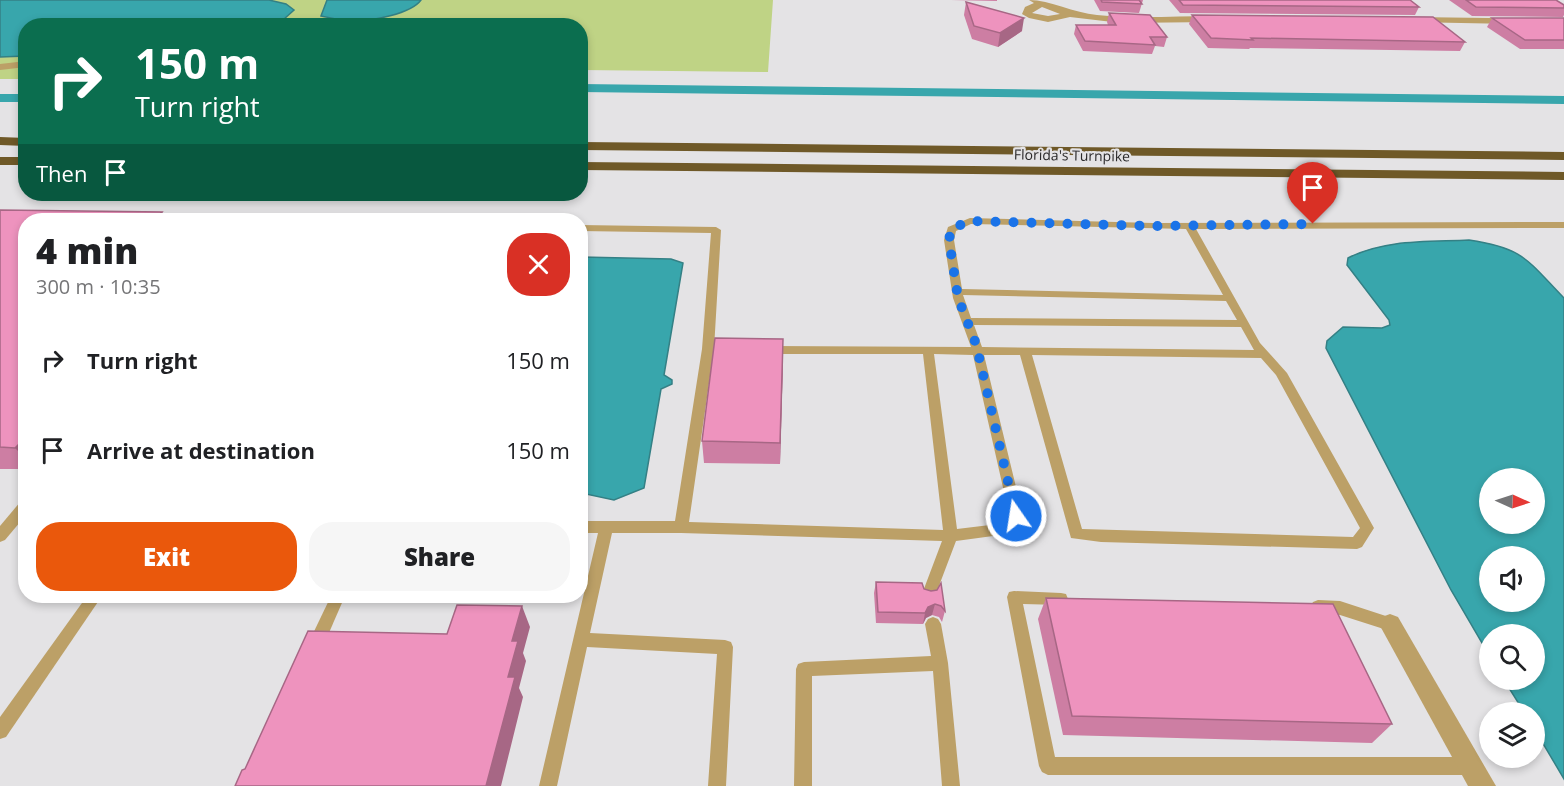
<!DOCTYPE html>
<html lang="en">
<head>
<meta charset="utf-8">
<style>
	:root { --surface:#fff; --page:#f6f6f6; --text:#202124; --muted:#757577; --accent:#ea580c }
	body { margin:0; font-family:"Open Sans",sans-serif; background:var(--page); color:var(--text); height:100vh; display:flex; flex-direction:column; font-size:22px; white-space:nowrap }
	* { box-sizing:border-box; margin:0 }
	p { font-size:20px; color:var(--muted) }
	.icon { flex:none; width:33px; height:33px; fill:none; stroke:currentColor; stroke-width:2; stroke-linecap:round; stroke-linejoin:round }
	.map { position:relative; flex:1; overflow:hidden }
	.details { position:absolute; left:18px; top:213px; width:570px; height:390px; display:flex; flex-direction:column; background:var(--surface); border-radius:24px; box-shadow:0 3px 9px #0003 }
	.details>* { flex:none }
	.guide { position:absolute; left:18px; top:18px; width:570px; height:183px; border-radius:24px; box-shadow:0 3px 9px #0003; background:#0b6e4f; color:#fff; overflow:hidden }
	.needle { width:39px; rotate:93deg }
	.fabs { position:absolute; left:1479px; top:468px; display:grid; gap:12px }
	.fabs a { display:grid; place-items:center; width:66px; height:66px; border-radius:50%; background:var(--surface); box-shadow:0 3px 9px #0003; font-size:30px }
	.pin { position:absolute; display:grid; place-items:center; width:51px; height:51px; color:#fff; margin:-62px -26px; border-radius:50% 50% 50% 0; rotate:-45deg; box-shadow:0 0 6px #0007 }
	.pin .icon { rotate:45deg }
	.me { position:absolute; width:66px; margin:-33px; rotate:347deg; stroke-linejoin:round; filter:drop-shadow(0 0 4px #0008) }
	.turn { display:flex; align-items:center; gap:21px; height:126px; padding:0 18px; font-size:27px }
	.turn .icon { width:78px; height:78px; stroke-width:2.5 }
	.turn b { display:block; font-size:42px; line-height:51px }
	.then { display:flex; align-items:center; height:57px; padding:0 18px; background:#0003; gap:12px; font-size:22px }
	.round { display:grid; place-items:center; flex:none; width:63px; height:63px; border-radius:24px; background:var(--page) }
	.headline { display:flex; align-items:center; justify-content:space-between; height:102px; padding:0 18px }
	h1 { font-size:36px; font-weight:800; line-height:45px }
	.button { display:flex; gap:12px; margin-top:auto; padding:12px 18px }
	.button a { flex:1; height:69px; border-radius:24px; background:var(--accent); color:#fff; font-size:24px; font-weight:800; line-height:69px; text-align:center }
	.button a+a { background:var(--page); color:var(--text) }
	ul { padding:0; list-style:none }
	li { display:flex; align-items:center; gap:18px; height:90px; padding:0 18px }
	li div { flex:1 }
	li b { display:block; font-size:22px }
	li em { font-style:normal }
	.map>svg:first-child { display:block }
	.green { fill:#bfd385 }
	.water { fill:#38a6ac; stroke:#348085; stroke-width:1.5; fill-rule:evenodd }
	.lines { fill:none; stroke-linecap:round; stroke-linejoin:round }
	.canal { fill:#38a6ac; fill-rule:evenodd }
	.lane { fill:#bca067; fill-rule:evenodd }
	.street { fill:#bca067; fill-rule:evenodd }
	.highway { fill:#6f5928; fill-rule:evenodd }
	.wall { fill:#cd7ea3 }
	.shaded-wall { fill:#a76785 }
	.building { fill:#ee93be; stroke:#a76785; stroke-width:1.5 }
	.route { stroke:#1a73e8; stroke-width:10; stroke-dasharray:0 18 }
	.labels { text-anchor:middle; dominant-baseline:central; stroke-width:4.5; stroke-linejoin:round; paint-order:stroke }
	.far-street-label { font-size:14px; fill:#2a292a; stroke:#e4e3e5 }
</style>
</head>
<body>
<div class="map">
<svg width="1564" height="786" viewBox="0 0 1564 786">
	<rect width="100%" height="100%" fill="#e4e3e5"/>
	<path class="green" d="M0,0H773L768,72L581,70L580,26H26L25,79H0Z"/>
	<g class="water">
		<path d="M0,0H269L286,4L294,10L283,20L273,25L26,26L25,56L0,57Z"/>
		<path d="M327,0H421C411,14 371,21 354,21C343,21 332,18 321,16Z"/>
		<path d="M1469,240C1524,248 1527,260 1564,298V779L1535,730L1534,712H1524L1504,680H1534V634H1490L1489,655L1451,590L1326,348L1327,341L1343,327L1382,328L1390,325L1389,320L1347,265L1348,258C1385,239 1428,242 1469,240ZM1490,478H1534V524H1490ZM1490,556H1534V602H1490Z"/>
		<path d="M581,257L671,259L683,263L664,375L672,380V384L661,389L644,488L614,500L581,493Z"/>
	</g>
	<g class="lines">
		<g class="canal">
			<path d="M580,84L1564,96V104L580,92Z"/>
			<rect x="0" y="94" width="26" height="8"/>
		</g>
		<g class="lane">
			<path d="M148,213L237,214L253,220L145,218V214Z"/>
			<path d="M970,218L1153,223L1564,222V228L1196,229L1260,343L1287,373L1374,528L1362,547L1357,549L1101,542L1071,538L1020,355H984L1023,516L1021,520L993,536L956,541L934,599L929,600L924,599L922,594L942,541L681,533H612L590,633L725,640L731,642L733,647L726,786H708L717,654L587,647L557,786H539L598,533H580V521H675L702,349L711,233L580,231V225L716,227L721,230L714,349L689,522L943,530L923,354H769L763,350L769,346L971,347L953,298L944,240L948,227ZM971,224L1186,229L1223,295L962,289L954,240L956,231ZM963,295L1226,301L1237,320L971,318ZM974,325L1241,327L1254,350L982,347ZM934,354L973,355L1009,514L990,525L957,529ZM1032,355L1261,358L1276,375L1360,528L1353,537L1082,529Z"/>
			<path d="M26,500V515L5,540L0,542V526L21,501Z"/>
			<path d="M1014,591L1061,593L1066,594L1068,599L1066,604L1061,605L1023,604L1055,757H1472L1478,760L1481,766L1478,772L1472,775H1048L1042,772L1039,766L1007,597L1009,592Z"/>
			<path d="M87,596H102L6,737L0,739V717Z"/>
			<path d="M331,596H345L321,651L315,653L309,651L307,646Z"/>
			<path d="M1318,600L1340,601L1395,619L1398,624L1395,629L1390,631L1340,615L1313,612L1310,607L1313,602Z"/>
			<path d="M933,617L938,619L941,624L948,663L960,786H942L933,671L812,676V786H794L796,669L798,664L804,662L931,656L925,624L928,619Z"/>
		</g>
		<g class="street">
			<path d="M1029,0C1050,0 1074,13 1097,15C1136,19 1175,16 1214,16L1219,19L1214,22L1121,23L1070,17L1048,22L1029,18L1022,14L1025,7L1034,3ZM1042,7L1060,14L1048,16L1032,13Z"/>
			<path d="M1413,17L1564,19V25L1409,22V18Z"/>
			<path d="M26,61V67L0,70V64Z"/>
			<path d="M1390,614L1398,617L1496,786H1468L1379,624L1382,617Z"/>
		</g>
		<g class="highway">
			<path d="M0,137L26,138V146L0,145Z"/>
			<path d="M580,142L1564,152V160L580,150Z"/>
			<rect x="0" y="157" width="26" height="8"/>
			<path d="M580,162L1564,172V180L580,170Z"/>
		</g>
	</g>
	<g class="wall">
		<path d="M951,0H997V1Z"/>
		<path d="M1094,0H1143L1139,13L1100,11Z"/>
		<path d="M1169,0H1410L1419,7L1415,15L1180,13Z"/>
		<path d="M1449,0H1556L1564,5V15L1563,17L1472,16Z"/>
		<path d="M966,2L1022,31L998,47L972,39L964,15Z"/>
		<path d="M1109,13L1167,37L1164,47L1155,46L1152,54L1083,51L1074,34L1076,25H1108L1107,22Z"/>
		<path d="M1192,15L1465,42L1460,51L1250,48L1249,49L1208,48L1189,24Z"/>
		<path d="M1492,18H1564V49H1520L1487,27Z"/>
		<path d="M0,210L162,212L167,220H26V469H0Z"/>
		<path d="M783,360L780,464L704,463L702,441Z"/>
		<path d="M876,582L924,589L931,591L945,611L942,622L939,617L932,615L926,618L923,624L876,623L874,593Z"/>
		<path d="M1046,598L1392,724L1372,743L1063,735L1038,619Z"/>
	</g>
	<g class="shaded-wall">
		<path d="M1024,18L1022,31L998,47L1000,33Z"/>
		<path d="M162,212L167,220H154Z"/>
		<path d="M783,339V360L780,464V443Z"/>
		<path d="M26,437V459L15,448Z"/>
		<path d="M935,604L932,615L926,618L923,624L925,613L928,607Z"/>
		<path d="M522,606L530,627L523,653L526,661L519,688L523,697L501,786H486L508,677L512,641Z"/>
	</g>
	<g class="building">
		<path d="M1101,0H1139L1142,4L1102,2Z"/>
		<path d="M1179,0H1410L1419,7L1183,5Z"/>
		<path d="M1466,0H1556L1564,5V8L1476,7Z"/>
		<path d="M966,2L1024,18L1000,33L974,26Z"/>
		<path d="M1109,13L1150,15L1167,37H1150L1155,45L1085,41L1076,25H1116Z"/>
		<path d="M1192,15L1433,17L1465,42L1251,38L1253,40L1211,38Z"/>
		<path d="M1492,18H1564V40H1525Z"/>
		<path d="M0,210L162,212L154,220H26V437L15,448L0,447Z"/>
		<path d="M715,338L783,339L780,443L702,441Z"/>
		<path d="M876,582L922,583L924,589L931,591L937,590L941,583L945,611L941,606L935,604L928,607L925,613L878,612Z"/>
		<path d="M1046,598L1333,604L1392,724L1072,716Z"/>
		<path d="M457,605L522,606L512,641H518L508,677H515L486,786H235L242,770L245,769L308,631L447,634Z"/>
	</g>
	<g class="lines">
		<path class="route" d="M1016,516L976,344L958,298L949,240L951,229L970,221L1153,226L1313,224"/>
	</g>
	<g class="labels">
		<g class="far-street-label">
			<text transform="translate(1072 155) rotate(1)">Florida's Turnpike</text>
		</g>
	</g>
</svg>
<div class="fabs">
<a><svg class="needle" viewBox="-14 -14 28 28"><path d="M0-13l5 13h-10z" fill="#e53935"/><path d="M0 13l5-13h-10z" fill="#757577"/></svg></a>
<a><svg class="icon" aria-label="sound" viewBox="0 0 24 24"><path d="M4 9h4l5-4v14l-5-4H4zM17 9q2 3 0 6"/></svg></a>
<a><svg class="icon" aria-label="search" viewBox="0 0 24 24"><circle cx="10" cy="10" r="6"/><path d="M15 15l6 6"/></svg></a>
<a><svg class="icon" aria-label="layers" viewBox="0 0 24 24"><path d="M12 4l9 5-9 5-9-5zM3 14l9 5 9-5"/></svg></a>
</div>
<div class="pin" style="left:1313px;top:224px;background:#d93025"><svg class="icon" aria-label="arrive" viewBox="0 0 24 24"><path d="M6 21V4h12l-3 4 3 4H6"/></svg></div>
<svg class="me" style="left:1016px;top:516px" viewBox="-20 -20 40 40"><circle r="17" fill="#1a73e8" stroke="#fff" stroke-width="3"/><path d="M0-11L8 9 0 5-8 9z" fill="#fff"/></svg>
<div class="guide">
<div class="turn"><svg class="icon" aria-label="right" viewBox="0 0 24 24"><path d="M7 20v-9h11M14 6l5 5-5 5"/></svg><div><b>150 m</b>Turn right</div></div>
<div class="then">Then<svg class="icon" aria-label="arrive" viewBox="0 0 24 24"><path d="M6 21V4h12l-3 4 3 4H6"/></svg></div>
</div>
<section class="details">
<div class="headline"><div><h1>4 min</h1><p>300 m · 10:35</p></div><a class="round" style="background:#d93025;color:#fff"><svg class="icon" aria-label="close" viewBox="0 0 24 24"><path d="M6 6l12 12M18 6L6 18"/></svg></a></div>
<ul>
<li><svg class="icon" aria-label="right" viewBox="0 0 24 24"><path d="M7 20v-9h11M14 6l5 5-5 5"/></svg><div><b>Turn right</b></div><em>150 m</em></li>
<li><svg class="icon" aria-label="arrive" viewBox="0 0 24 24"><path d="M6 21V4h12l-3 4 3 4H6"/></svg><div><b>Arrive at destination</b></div><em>150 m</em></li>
</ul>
<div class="button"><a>Exit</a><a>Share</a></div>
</section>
</div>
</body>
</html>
